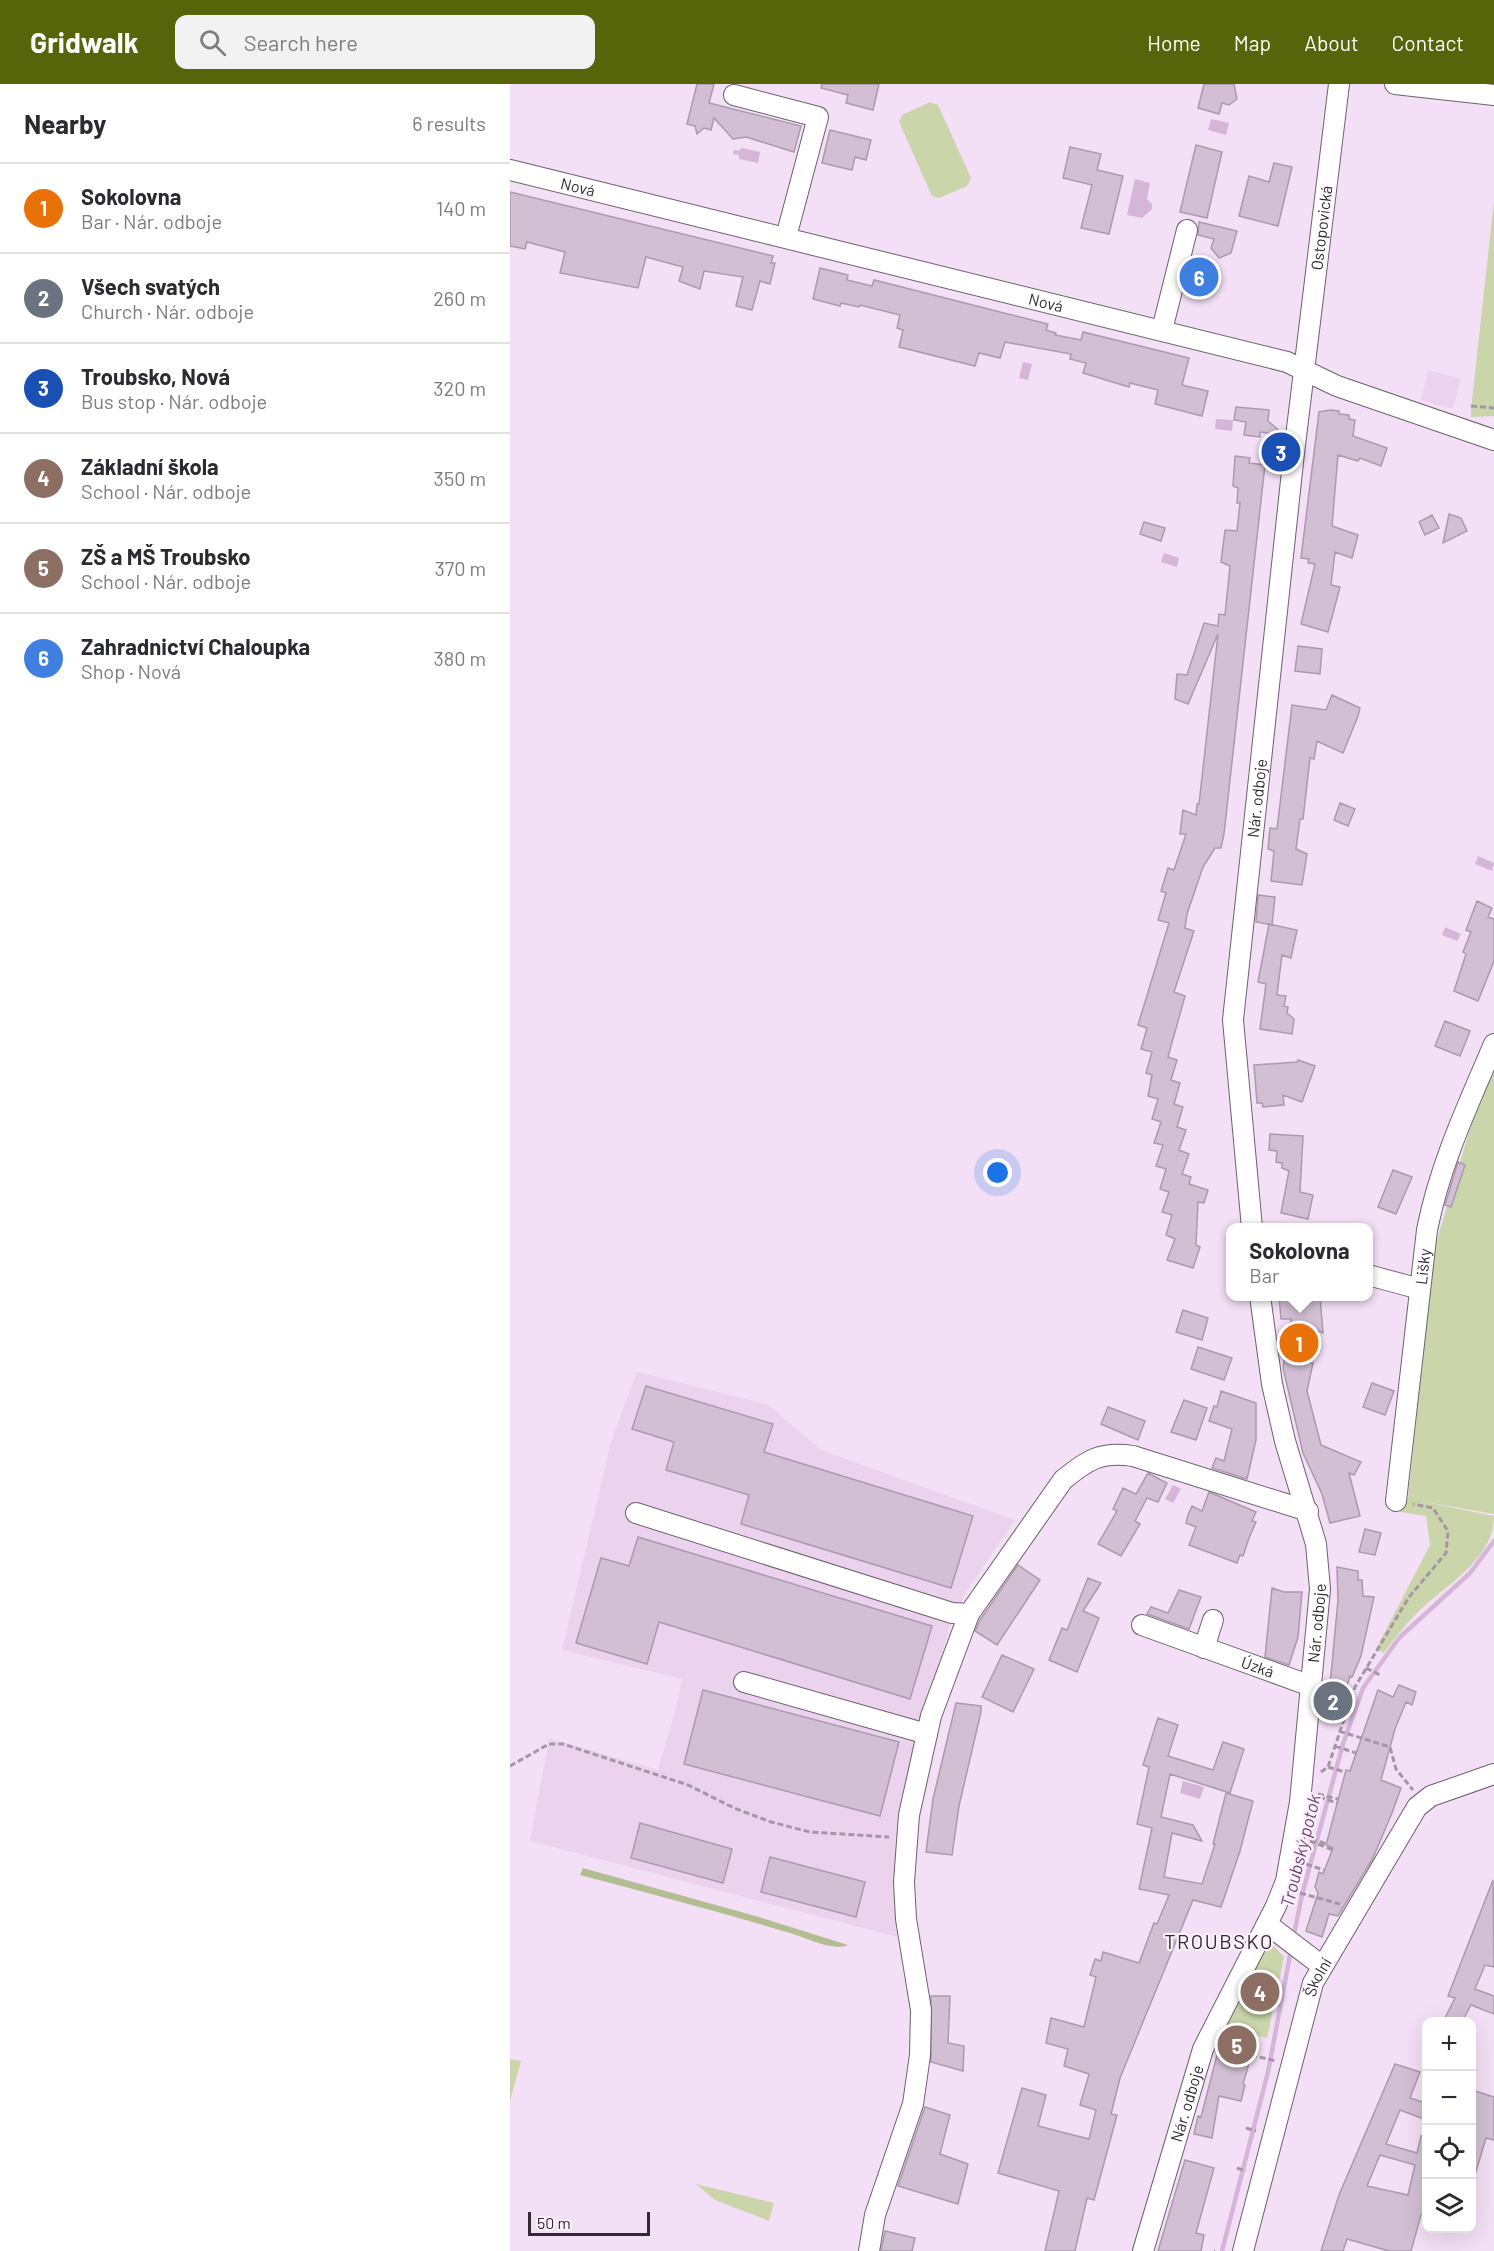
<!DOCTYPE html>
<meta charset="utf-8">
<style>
:root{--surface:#fff;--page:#f2f2f3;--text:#2b2b33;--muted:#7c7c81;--line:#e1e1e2;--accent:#56640a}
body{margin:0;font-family:Barlow,sans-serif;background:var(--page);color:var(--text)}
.controls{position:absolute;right:18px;bottom:18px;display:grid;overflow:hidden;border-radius:12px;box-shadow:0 6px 24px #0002}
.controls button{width:54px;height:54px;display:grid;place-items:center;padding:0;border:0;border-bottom:2px solid var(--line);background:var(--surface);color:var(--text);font:30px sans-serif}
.scale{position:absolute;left:18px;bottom:15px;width:122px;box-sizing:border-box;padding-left:6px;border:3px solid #322a32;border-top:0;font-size:16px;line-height:21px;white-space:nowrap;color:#322a32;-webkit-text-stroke:4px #fdf1fe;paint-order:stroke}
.you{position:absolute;left:488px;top:1089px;width:21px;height:21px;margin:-15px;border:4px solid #fff;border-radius:50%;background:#1a73e8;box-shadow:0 0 0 9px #1a73e833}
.badge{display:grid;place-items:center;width:39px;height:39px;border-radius:50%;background:var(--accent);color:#fff;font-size:20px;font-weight:700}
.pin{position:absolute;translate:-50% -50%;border:3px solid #fff;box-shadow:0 2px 6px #0006}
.popup{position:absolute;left:716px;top:1139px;width:147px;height:78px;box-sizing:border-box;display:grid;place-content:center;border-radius:12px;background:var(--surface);filter:drop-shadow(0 2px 4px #0005);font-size:20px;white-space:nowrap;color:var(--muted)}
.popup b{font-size:22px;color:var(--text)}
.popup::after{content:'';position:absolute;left:50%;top:100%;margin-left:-12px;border:12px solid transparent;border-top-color:var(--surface)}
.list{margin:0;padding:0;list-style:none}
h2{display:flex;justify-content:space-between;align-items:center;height:78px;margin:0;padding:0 24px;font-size:26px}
h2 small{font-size:20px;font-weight:400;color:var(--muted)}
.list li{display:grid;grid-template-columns:39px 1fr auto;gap:18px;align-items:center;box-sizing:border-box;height:90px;padding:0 24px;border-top:2px solid var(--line)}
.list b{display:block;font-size:22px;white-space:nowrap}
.list p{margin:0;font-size:20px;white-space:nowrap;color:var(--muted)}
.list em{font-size:20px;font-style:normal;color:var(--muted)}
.icon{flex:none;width:33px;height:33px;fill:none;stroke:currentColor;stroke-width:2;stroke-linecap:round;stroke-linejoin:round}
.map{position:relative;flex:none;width:984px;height:2167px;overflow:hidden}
header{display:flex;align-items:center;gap:36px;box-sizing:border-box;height:84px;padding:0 30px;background:var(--accent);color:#fff}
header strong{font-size:28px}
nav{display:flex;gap:33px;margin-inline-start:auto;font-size:21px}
.search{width:420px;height:54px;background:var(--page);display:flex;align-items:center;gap:15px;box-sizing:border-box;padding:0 21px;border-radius:12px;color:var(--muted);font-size:22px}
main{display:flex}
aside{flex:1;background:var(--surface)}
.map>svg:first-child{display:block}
</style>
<header>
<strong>Gridwalk</strong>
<div class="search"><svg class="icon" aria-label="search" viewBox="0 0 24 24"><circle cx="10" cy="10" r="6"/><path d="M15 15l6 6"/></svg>Search here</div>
<nav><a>Home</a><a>Map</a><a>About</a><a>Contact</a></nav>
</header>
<main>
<aside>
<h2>Nearby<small>6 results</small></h2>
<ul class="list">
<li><span class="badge" style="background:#e8710a">1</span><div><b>Sokolovna</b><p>Bar · Nár. odboje</p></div><em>140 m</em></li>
<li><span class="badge" style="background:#6b7280">2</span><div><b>Všech svatých</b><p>Church · Nár. odboje</p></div><em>260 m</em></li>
<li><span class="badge" style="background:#1a4fb4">3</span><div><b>Troubsko, Nová</b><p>Bus stop · Nár. odboje</p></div><em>320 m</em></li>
<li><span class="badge" style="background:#8d6e63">4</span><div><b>Základní škola</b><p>School · Nár. odboje</p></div><em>350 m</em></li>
<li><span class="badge" style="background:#8d6e63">5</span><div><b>ZŠ a MŠ Troubsko</b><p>School · Nár. odboje</p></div><em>370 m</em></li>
<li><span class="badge" style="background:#3f7fe0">6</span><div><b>Zahradnictví Chaloupka</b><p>Shop · Nová</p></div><em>380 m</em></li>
</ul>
</aside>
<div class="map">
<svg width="984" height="2167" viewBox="0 0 984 2167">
<rect width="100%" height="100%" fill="#f4e0f6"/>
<path fill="#ebd3ee" d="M918 286 951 295 943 325 911 316Z
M127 1288 259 1321 311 1366 505 1436 455 1510 438 1548 417 1631 391 1854 20 1757 39 1654 148 1686 167 1620 172 1595 52 1566 101 1358Z"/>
<path fill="#cad5aa" d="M420 18 428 21 461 94 457 102 429 114 422 112 389 38 392 31Z
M984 116V332L961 333V326Z
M984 984V1430L910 1417 984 1432C984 1470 947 1494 920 1517 903 1532 887 1550 874 1569L866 1565 920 1461 916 1432 885 1427 898 1415 924 1166 959 1048Z
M764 1862 774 1873 757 1954 715 1943 756 1865Z
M0 1975 11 1977 0 2017Z
M186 2100 264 2119 259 2137 205 2116Z"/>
<path fill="#b2bd92" d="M73 1784 249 1833 338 1861C323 1868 295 1853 280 1849 211 1828 141 1810 70 1791Z"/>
<path fill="#d5b5d8" d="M701 35 719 39 716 51 698 46Z
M231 64 250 68 248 79 229 75V71L223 70 224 66 230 67Z
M625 95 640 99 637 115 642 120V125L632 134 617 131Z
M513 278 522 280 518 296 509 294Z
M706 335 723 336 722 347 705 345Z
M654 469 669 474 667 483 651 478Z
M968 772 984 779 982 787 965 780Z
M935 843 951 850 947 857 932 851Z
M663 1401 671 1405 663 1419 655 1415Z
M673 1697 694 1703 690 1715 670 1709Z"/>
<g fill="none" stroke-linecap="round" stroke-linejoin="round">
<path stroke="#d5b5d8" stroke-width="4.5" d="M783 1855 792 1811 833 1660 853 1604 889 1554 960 1489 984 1457
M712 2167 758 1988 781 1866"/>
</g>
<path fill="#d2bfd4" stroke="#ab99ad" stroke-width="1.5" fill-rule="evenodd" d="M187 0H204L199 19 291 42 284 68 236 53 223 55 204 34 201 46 194 44 187 50 185 42 177 40Z
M312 0H369L363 26 336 19 338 11 311 4Z
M694 0H724L727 15 719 21 712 19 709 30 688 24Z
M320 46 361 56 356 76 345 73 342 86 312 79Z
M686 61 712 68 697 134 670 128Z
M560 63 591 70 587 86 613 92 599 150 571 144 582 101 553 94Z
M764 79 782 83 768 142 729 132 739 92 759 98Z
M0 108 263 172 261 179H265L260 200 250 197 242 226 226 222 233 193 194 187 190 205 169 197 173 183 136 173 128 204 50 189 55 168 17 158 15 165 0 162Z
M689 138 727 147 721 169 709 174 701 164 704 155 688 151Z
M310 184 338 191 337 196 362 202 364 196 538 240 536 246 546 249 545 251 571 256 573 248 679 274 672 301 698 307 692 332 645 320 648 306 620 299 619 303 573 289 576 279 560 275 561 270 495 258 490 274 469 269 465 282 389 263 393 246 387 244 390 231 350 221 349 223 331 219 330 222 303 215Z
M726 323 759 326 758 337 774 351 750 348V353L734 351 736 338 724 336Z
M820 326 829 327V330L839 331V335L845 336 843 352 877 364 871 382 850 374 848 377 828 371 822 442 848 451 842 474 825 468 821 501 830 503 818 548 791 540 805 480 798 479 799 475 791 474 809 328Z
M725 372 740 374 739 379 755 381 714 750 711 764H705L693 783 677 830 675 844 684 847 664 908 675 912 658 973 667 976 661 996 670 999 664 1020 673 1023 667 1043 676 1046 669 1066 679 1070 672 1090 681 1093 679 1100 698 1106 694 1119 688 1118 686 1161 690 1163 683 1184 657 1176 665 1155 656 1151 662 1131 652 1128 659 1108 650 1105 656 1085 646 1082 653 1061 644 1059 651 1038 642 1035 648 1015 638 1012 642 991 636 989 642 968 631 965 637 944 628 941 659 839 648 836 656 809 651 807 658 784 664 786 676 750H670L673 726 686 731 687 720H689L708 550 678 620 665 615 667 590 677 591 694 539 708 542 709 530 715 531 720 482 711 478 715 446 727 447 730 419H727L728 404 723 402Z
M939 430 951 434 957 447 933 459Z
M922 431 929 444 915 451 909 438Z
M634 438 655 444 651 457 630 450Z
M788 562 812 565 810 590 785 587Z
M822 611 850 624 848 632 833 669 807 657 804 675 800 674 793 735H790L786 765 797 770 792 801 761 797 764 767 758 765 760 744 767 745 782 621 816 626Z
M830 719 845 725 838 742 824 736Z
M748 811 765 813 762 841 746 838Z
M967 817 982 824 978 833 984 835V877L968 917 944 907 956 870 953 868 961 848 956 846Z
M759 840 787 846 781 874 772 871 767 911 776 912 774 922 778 923 777 929 784 935 782 950 750 945 756 900 748 898Z
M935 937 960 947 950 972 925 962Z
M788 976 805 982 792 1018 773 1011 774 1021 753 1023 752 1019H747L744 981 787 978Z
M760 1050 793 1052 790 1108 803 1111 798 1135 771 1129 779 1087 772 1084V1079L766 1078 767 1067 759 1066Z
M948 1078 955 1081 941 1123 935 1121Z
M883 1086 902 1093 886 1130 868 1123Z
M769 1212H810L813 1249 804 1245 798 1278 803 1279 797 1307 811 1361 851 1378 844 1391 839 1389 850 1432 820 1439 812 1410 793 1369 773 1284 781 1235H771Z
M673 1226 698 1234 692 1256 666 1248Z
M688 1263 722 1274 714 1296 681 1285Z
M862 1299 884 1307 875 1331 853 1323Z
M136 1302 263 1340 254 1368 463 1432 441 1504 231 1440 239 1411 156 1386 164 1358 122 1345Z
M711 1307 746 1319V1356L737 1395 702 1384 706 1374 714 1377 722 1345 699 1337 704 1322 707 1323Z
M674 1316 697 1324 686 1356 661 1348Z
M598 1323 635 1337 628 1356 591 1340Z
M638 1389 657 1399 648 1418 637 1414 625 1437 630 1440 611 1472 588 1460 607 1427 603 1425 613 1404 626 1410Z
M699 1408 746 1428 742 1437 746 1438 739 1454 733 1472 730 1471 727 1479 679 1461 686 1443 676 1439 678 1431 682 1422 692 1427Z
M855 1445 871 1449 865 1471 849 1468Z
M128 1453 422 1542 400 1615 149 1538 137 1580 66 1559 91 1474 119 1482Z
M508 1481 530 1496 487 1561 465 1547 470 1536Z
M827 1483 848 1487V1496H852L853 1512 864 1513 851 1572 842 1593 840 1592 828 1632 811 1627 820 1601 828 1516Z
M578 1494 591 1499 573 1527 589 1534 567 1588 539 1576 552 1544 557 1546Z
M762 1504 774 1508H792L788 1553 779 1581 755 1573Z
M669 1506 691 1513 679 1545 637 1530 641 1523 658 1529Z
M492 1571 524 1585 503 1628 472 1613Z
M889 1601 906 1608 902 1621 896 1618 885 1645 871 1696 891 1704 882 1729 863 1774 828 1832 819 1830 812 1853 796 1847 808 1809 805 1803 809 1788 813 1790 823 1764 816 1761 836 1686 840 1687 868 1606 883 1613Z
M193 1606 389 1658 370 1732 174 1680Z
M446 1619 471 1622V1628L449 1722 442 1771 416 1768 423 1715Z
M648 1634 668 1641 658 1672 703 1686 713 1658 734 1665 720 1709 660 1690 651 1733 683 1741 692 1757 662 1749 654 1793 692 1800 705 1760H703L716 1709 743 1717 730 1767 711 1823 683 1816 610 1994 601 2030 607 2031 584 2116 577 2114 565 2167H535L549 2107 488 2089 512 2004 536 2011 528 2042 579 2055 586 2026 570 2021 579 1990 554 1982 558 1965 536 1959 541 1934 574 1943 586 1893 580 1891 585 1875 591 1877 593 1868 629 1879 644 1839 647 1840 659 1811 629 1805 642 1744 627 1740 639 1683 633 1681Z
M130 1739 222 1765 213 1799 121 1774Z
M260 1773 355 1798 346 1833 251 1808Z
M983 1796 984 1883 975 1881 965 1905 984 1912V1930L961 1921 952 1938H933L945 1914 938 1912Z
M421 1912H440L438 1959 454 1962 453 1987 421 1978Z
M717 1944 747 1952 733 2000 735 2001 731 2017 709 2012 702 2054 684 2050 688 2032 691 2033 711 1956Z
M885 1980 910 1988 900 2014 916 2019V2036L890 2026 876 2060 907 2069 911 2052 916 2053V2132L911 2131 901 2167H879L837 2155 833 2167H811L829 2111ZM870 2071 905 2081 898 2111 857 2102Z
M962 2006 984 2013V2056L976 2054 965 2091 962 2090Z
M415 2023 440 2031 430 2070 458 2080 448 2120 388 2102Z
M675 2076 704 2084 686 2149 694 2151 691 2167H648Z
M375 2147 405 2154 402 2167H371Z"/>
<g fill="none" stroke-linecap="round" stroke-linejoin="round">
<defs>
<g id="minor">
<path d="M885 0 984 11"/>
<path d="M224 11 308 33 276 153"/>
<path id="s1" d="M0 86 777 278 827 302 984 356"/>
<path d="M652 246 677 146"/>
<path id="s2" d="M742 1144 723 936 784 369 829 0"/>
<path d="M858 1191 910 1205"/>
<path id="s3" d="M886 1417 917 1146C930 1080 958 1021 984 960"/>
<path d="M126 1429 442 1529 459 1530"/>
<path id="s4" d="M632 1541 801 1602"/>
<path d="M694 1564 703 1536"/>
<path d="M234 1598 417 1650"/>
<path d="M757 1840 812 1882"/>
<path d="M359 2167 365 2131 403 2020 410 1971 411 1926 396 1835 394 1798 399 1731 421 1632 459 1530 553 1396C577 1376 591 1367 623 1372L798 1427"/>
<path id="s5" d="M633 2167 693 1965 766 1822 776 1797 790 1718 810 1505 806 1460 775 1357 762 1300 750 1212"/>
<path id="s6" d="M733 2167 803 1899 907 1723 921 1712 984 1690"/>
</g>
</defs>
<use href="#minor" stroke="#705e71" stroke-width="22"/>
<path stroke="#a596a6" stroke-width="3" stroke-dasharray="6 3" stroke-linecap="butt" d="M961 322 984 324
M856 1584 870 1591
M815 1634 832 1639
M829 1647 880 1663 886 1685 903 1706
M825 1662 846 1669
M0 1682 39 1660H53L178 1701 224 1724 261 1738 300 1748 379 1753
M818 1683 835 1688
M811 1688 818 1683 845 1603 899 1513 936 1469 938 1447 923 1424 903 1420
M808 1710 828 1715
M809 1713 827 1719
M801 1755 817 1760
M800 1757 823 1766
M796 1780 814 1786
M790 1809 830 1820
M741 1971 766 1977
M736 2044 746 2047
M727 2084 736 2087
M704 2167H705"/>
<use href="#minor" stroke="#fff" stroke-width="20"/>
</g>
<g text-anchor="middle" stroke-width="4.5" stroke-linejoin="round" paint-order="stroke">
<g font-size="16" fill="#322a32" stroke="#fdf1fe">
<text dy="6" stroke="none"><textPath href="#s1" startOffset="70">Nová</textPath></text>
<text dy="6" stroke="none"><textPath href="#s2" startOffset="1006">Ostopovická</textPath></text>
<text dy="6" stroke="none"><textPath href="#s1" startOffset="552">Nová</textPath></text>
<text dy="6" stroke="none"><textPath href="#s2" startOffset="432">Nár. odboje</textPath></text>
<text dy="6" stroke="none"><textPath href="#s3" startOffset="236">Lišky</textPath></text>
<text dy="6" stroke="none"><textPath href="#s5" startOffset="658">Nár. odboje</textPath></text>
<text dy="6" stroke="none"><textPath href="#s4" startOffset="123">Úzká</textPath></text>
<text dy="6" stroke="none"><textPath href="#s6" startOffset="284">Školní</textPath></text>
<text dy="6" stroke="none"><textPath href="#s5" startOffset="154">Nár. odboje</textPath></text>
</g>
<g font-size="18" font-style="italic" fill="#704574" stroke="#fdf1fe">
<text transform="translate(791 1767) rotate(-76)" y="6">Troubský potok</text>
</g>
<g font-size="20" letter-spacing="1.5" fill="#322a32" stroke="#fdf1fe">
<text x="709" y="1865">TROUBSKO</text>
</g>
</g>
</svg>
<div class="controls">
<button>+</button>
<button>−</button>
<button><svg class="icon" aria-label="locate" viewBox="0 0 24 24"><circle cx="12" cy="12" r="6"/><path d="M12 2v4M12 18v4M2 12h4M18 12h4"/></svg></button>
<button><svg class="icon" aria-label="layers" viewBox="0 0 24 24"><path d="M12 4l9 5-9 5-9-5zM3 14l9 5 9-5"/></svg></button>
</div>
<div class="scale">50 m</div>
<div class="you"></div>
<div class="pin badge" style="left:789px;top:1259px;background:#e8710a">1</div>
<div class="popup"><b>Sokolovna</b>Bar</div>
<div class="pin badge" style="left:823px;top:1617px;background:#6b7280">2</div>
<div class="pin badge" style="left:771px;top:368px;background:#1a4fb4">3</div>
<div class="pin badge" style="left:750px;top:1908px;background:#8d6e63">4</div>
<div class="pin badge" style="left:727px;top:1961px;background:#8d6e63">5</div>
<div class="pin badge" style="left:689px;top:193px;background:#3f7fe0">6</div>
</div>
</main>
